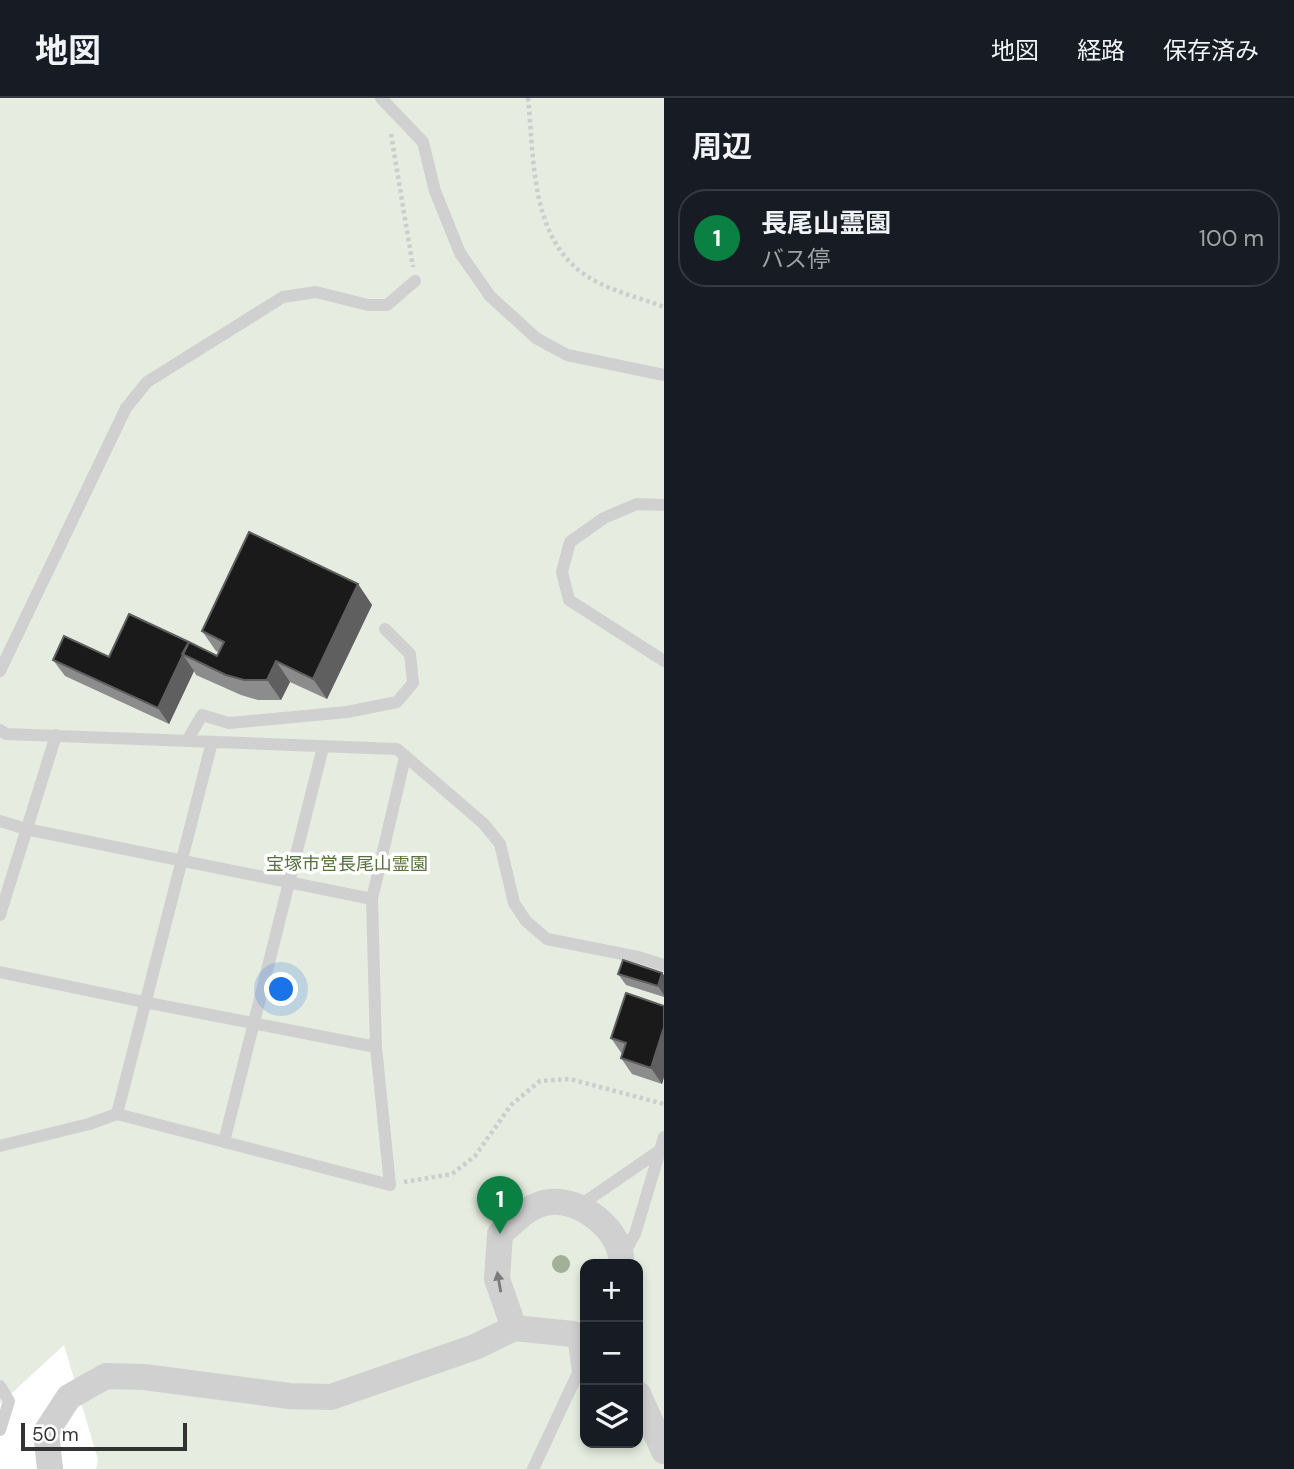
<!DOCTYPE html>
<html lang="ja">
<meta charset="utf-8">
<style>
:root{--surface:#171b24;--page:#20242c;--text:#f1f3f6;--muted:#9ea1a6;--line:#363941;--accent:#0b8043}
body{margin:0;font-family:"DM Sans","Noto Sans JP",sans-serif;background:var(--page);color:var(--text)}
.controls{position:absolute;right:21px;bottom:21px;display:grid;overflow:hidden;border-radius:14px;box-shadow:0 4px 10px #0003}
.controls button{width:63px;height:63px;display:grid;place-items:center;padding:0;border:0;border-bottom:2px solid var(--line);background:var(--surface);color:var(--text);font:35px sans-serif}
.scale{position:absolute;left:21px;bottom:18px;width:166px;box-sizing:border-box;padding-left:7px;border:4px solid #333;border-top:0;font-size:19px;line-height:24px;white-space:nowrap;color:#333;-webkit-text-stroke:5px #fff;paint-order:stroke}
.you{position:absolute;left:282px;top:892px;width:24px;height:24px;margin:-18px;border:5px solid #fff;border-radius:50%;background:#1a73e8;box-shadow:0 0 0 10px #1a73e833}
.badge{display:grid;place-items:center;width:46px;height:46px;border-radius:50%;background:var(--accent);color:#fff;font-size:23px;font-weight:700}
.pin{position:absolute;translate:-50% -58px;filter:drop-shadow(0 2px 4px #0008)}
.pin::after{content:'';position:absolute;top:37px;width:24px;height:21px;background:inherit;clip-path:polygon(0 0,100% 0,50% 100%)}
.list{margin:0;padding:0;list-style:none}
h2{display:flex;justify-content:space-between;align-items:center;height:91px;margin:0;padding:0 28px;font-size:30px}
h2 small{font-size:23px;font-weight:400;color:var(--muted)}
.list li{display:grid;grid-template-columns:46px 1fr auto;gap:21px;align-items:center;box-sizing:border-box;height:98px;margin:0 14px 14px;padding:0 14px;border:2px solid var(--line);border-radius:28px}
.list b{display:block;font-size:26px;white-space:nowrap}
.list p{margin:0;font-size:23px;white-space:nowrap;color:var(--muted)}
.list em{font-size:23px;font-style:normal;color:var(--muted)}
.icon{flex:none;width:38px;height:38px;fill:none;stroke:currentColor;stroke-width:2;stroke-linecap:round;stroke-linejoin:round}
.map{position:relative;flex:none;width:664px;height:1371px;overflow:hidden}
header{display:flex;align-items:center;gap:42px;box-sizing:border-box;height:98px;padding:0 35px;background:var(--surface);border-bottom:2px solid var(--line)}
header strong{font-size:33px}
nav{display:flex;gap:38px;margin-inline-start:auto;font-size:24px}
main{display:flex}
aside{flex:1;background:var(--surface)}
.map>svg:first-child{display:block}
</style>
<header>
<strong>地図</strong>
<nav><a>地図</a><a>経路</a><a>保存済み</a></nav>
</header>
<main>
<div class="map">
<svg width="664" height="1371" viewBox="0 0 664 1371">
<rect width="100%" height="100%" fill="#fff"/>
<path fill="#e6ecdf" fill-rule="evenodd" d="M0 0H664V1371H96L98 1362 64 1247 0 1306ZM585 1166H638V1345H585Z"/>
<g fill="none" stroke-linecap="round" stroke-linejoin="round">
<path stroke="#cdcdcd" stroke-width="4.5" stroke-dasharray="3.5 3.5" stroke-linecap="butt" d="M528 0C535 66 529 151 599 185 619 195 643 201 664 209
M391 36 413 169
M404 1084 452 1076 475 1058 511 1007 540 983 570 981 664 1006"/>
<path stroke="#d0d0d0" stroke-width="12" d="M381 0 423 44 435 93 460 155 490 198 536 240 567 257 664 277
M664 407 637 406 604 420 570 444 562 474 569 502 664 563
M0 573 126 310 147 284 283 199 316 194 368 207H387L415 183
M0 632 6 636 397 651 484 726 500 746 514 805 526 823 547 841 638 859 664 867
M187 643 202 617 229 625 347 614 397 604 413 585 410 556 385 531
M0 723 26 731 372 801
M0 817 56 637
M0 874 144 904 376 949
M117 1016 212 644
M224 1044 323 649
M0 1048 89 1026 117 1016 390 1087 376 949 372 801 405 659
M579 1108 659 1053
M623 1157 635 1136 664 1039
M0 1288 9 1303 0 1332
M533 1371 578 1275 573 1237"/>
<path stroke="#d0d0d0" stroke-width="26" d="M514 1230 497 1181 500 1136C515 1123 529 1106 550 1104 581 1100 624 1134 621 1166
M638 1296 664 1353
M50 1371 46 1334 69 1299 106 1278 144 1279 289 1298 331 1299 475 1249 514 1230 573 1236 585 1243"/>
</g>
<circle fill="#a2b095" cx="561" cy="1166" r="9"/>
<path fill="#8c8c8c" d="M358 486 372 507 327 601 290 584 281 602H258L241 597 196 577 194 573 169 626 65 578 53 562 109 559 190 545 217 558 218 554 216 553 202 533Z
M618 876 664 877V899L626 887Z
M664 908V979L662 986 632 976 621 960 622 956 611 940Z"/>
<path fill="#5f5f5f" d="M358 486 372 507 327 601 313 581Z
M183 557 194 573 169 626 158 610Z
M276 563 290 584 281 602 267 582Z
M662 875 664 877V897L658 888Z
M664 929V979L662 986 651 970Z"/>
<path fill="#1a1a1a" stroke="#5f5f5f" stroke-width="2" d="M249 434 358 486 313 581 276 563 267 582H244L226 577 182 556 189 544 217 558 224 544 202 533Z
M129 516 189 544 158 610 53 562 64 538 109 559Z
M623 862 662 875 658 888 618 876Z
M626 895 664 908V929L651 970 621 960 626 945 611 940Z"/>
<defs><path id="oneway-solid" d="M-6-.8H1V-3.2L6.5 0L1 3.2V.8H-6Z" transform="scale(1.75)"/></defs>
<use fill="#7a7a7a" href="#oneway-solid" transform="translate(499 1184) rotate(-100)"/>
<g text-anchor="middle" stroke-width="7" stroke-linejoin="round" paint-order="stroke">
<g font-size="18" fill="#56703f" stroke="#fff">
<text x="347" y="772">宝塚市営長尾山霊園</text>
</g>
</g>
</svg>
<div class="controls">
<button>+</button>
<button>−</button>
<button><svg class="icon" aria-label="layers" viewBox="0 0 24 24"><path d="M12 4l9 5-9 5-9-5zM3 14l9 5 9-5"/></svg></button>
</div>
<div class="scale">50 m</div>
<div class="you"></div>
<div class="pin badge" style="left:500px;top:1136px">1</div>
</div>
<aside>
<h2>周辺<small></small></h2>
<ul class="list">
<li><span class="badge">1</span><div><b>長尾山霊園</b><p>バス停</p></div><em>100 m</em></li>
</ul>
</aside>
</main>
